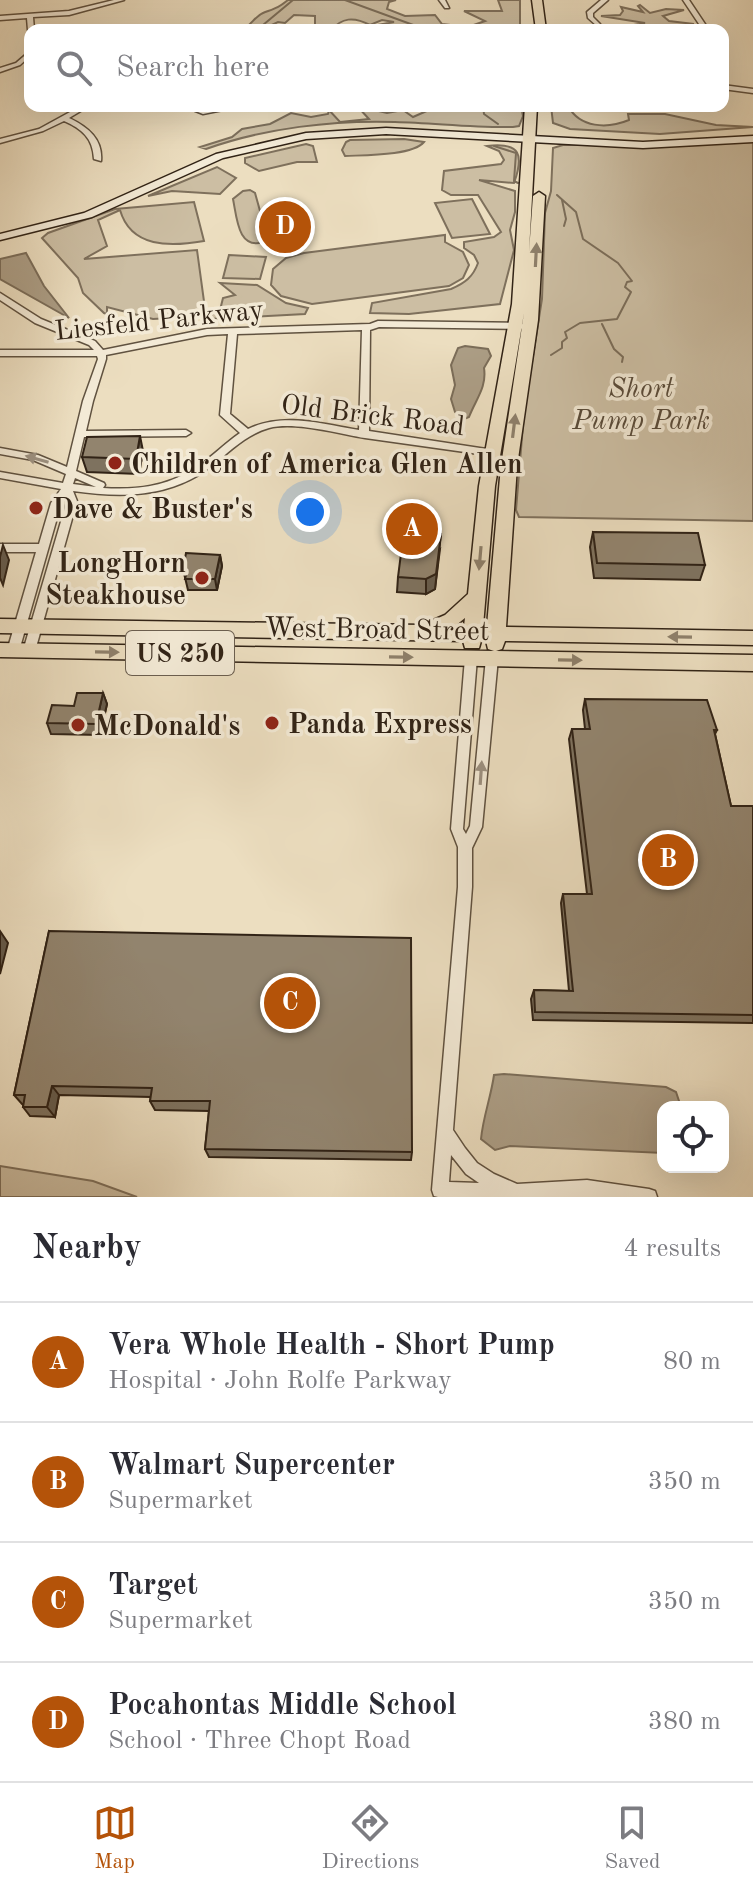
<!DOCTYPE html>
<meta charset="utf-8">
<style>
:root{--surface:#fff;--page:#f2f2f3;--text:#2b2b33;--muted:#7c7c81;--line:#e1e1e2;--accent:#b45309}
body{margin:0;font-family:"Old Standard TT",serif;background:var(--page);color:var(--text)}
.controls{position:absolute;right:24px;bottom:24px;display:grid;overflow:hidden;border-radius:16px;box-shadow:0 8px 32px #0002}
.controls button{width:72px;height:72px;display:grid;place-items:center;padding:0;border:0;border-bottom:2px solid var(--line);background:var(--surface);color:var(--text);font:40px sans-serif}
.you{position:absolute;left:310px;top:512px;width:28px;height:28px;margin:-20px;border:6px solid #fff;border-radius:50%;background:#1a73e8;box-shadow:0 0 0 12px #1a73e833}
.badge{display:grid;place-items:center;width:52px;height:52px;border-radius:50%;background:var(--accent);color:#fff;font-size:26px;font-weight:700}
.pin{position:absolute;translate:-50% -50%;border:4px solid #fff;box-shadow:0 2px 8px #0006}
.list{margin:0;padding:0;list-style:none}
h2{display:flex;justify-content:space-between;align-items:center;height:104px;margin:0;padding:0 32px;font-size:34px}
h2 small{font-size:26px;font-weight:400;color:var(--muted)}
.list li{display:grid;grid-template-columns:52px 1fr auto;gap:24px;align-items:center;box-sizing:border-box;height:120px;padding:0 32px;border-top:2px solid var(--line)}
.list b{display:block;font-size:30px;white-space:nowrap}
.list p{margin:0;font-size:26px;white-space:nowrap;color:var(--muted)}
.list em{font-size:26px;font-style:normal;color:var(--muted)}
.icon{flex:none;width:44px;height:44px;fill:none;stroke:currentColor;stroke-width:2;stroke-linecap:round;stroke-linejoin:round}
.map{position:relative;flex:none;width:753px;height:1197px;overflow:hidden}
.search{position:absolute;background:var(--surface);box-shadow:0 8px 32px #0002;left:24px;right:24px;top:24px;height:88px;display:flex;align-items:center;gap:20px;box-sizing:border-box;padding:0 28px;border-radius:16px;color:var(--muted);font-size:30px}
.sheet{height:584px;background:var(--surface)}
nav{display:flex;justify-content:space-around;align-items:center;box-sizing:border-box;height:112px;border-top:2px solid var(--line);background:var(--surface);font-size:22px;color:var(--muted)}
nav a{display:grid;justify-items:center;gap:4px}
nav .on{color:var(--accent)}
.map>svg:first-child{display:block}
</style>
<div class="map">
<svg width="753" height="1197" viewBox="0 0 753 1197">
<rect width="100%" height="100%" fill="#ecdec0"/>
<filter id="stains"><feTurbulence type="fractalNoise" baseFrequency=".0025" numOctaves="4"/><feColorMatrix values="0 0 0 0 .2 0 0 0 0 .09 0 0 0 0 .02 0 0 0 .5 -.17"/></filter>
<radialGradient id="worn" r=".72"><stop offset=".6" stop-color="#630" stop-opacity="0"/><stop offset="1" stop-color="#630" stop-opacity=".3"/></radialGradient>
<path fill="#ccbea3" stroke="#7e705c" stroke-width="2" d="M288 0H396L389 2 387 9 405 16 435 15 442 24 468 27 485 21 464 11H502L498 0H520V30H379L376 29 378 25 394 22 382 20 370 25C353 16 342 18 331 30H307L315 25V16L294 15 285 23 278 22 261 30H241C251 26 254 17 263 13 276 8 278 8 288 0Z
M640 5 650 13 666 9 684 10 663 16 669 21 694 24 638 30 634 25 645 23 601 16 620 15 623 11 621 7 643 12 638 6Z
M357 106 387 113 403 110 413 117 438 106H521L523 116 519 126 513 127C474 128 435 123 395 122 333 120 265 128 206 149L200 147 232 137 242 129 270 124 291 113 311 117 328 114 329 110 340 122 369 119Z
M551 106H568C580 128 607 129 629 120L628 114H665L716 125 753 127 660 134 570 129 553 123Z
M404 139 424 142C412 156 364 155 345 156L342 150 346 142 350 140Z
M753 142V521L519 517 516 510 524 413 542 299 545 213 551 191 553 148 563 145Z
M306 144 313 146 317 162H297L259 171 245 163V158Z
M487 146C521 142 524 155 514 183L479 180 515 191V212L510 230 514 250 500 304 409 314 370 313 372 303 451 289C465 283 473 277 478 263L474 255 464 248V242L494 237 501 232 478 195H451L442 190 444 171 501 164 504 160 499 151Z
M217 167 236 178 220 194 172 191 148 196Z
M250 190 255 193 267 236 264 242C238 250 237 219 233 199L243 191Z
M472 199 490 234 452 238 435 203Z
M194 202 204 241C170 247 131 248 120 210L98 220 107 246 84 259 197 250 206 316 153 319 107 307V314L104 313 83 293 78 278 42 238 48 233 115 209Z
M445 235V242L463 252 469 265 463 278 449 286 312 304 281 296 271 285 273 269 286 258 304 253Z
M229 255 266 257 260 279 223 278Z
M220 283 257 285 286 303 308 308 305 314 209 319 206 318 220 310 223 298 235 295Z
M0 1166 93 1181 137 1197H0Z"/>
<path fill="#ac9e86" stroke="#7b6d59" stroke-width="2" d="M26 253 44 286 69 318 0 279V259Z
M465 346 488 349 491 356 484 368C487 387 476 399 469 417L464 419 455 412 451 399 455 385 451 365 458 348Z
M504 1074 666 1087 676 1092 681 1107H663V1153L510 1146 495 1150 481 1139C483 1117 491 1097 494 1075Z"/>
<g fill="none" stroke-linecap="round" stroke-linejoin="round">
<path stroke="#7b6d59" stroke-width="2" d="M345 0 427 30
M257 30 293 0
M483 106 484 114 498 124
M494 146 516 153 514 181 518 183
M562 200 566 219 564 226
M602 324 614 349 623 357 622 362
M551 355 562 348V342L567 338 565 332 580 323 617 319 631 292 625 287 627 282 632 281 618 263 583 239 576 212 557 195"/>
<defs>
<path id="minor" d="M114 0H124L69 15 33 17 34 30H30V32L28 30 27 18 0 20V16L69 11Z
M439 0H445L449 8H445Z
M601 0H608L593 13V17L600 24 597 26 588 18 587 12Z
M683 0H689L709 30H703Z
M30 51V56L20 65 0 72V68L16 63Z
M723 85 753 89V93L723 89Z
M81 106H89L69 118C88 127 103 139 101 161L94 159C93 138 82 129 64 121L43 131 0 143V139L39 129Z
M183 106C190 106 195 109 203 110 212 111 232 106 243 106L203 114Z
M680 106H686V107L683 109Z
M0 293 41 319 95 341 103 350 207 329 370 324 378 321 521 323 525 326 521 329 379 327 370 330 369 431 493 450 498 453 496 455 493 456C451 450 408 444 365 438 339 434 295 421 269 428 247 434 230 451 213 465 171 498 123 498 73 491L77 501 35 651 33 654H25L23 651 67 501 66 498 61 504 19 651 17 654H9L7 651 36 552H0V544H39L51 503 61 489 0 478V472L63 483 66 474 33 460 0 454V448L38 455 67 467 83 401 98 359 97 356H0V350H94L89 345 35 323 0 300ZM362 330 359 430C322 424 283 412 248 429L230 414 237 334ZM228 334 220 415 240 433C224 444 211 458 195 468 167 487 135 490 103 488L105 485 104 483 76 471 84 437 186 436 191 433 186 430 86 431 93 401 106 359V355L207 335ZM75 478 96 487 73 484Z
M471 653 475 655 477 658 463 829 466 834 470 826 486 658 488 655H496L498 658 482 827 472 848V887L453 1130 465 1148 477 1163 494 1174 517 1184 587 1180 649 1189 655 1191 657 1197H438L434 1196 432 1190 458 887V847L451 829 465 658 467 655ZM451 1155 466 1174 479 1183 449 1182Z"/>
<path id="secondary" d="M386 128 643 142 753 136V142L643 148 386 134 306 139 223 158 92 217 0 240V234L84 213 216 154 306 133Z"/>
<path id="primary" d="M532 0H542L546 30H536Z
M525 106H537L529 252 533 196 539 192 545 196 538 320 517 466 506 627 753 631V645L505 641 502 649 496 651 753 655V671L0 657V643L494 651 488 649 486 641H481L479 648H465L463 641 0 633V619L422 625 445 615 468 594 479 486 512 304ZM524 313 501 466 487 626H483L495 486ZM465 618 464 626H455Z"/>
</defs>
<use href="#minor" stroke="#605240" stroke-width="3"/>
<use href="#secondary" stroke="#312316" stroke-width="3"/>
<use href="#primary" stroke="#312316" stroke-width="3"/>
<use href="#minor" fill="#f3ead6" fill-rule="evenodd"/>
<use href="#secondary" fill="#f3ead6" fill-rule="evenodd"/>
<use href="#primary" fill="#ecdec0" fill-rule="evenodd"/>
</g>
<path fill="#7e725f" stroke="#312316" stroke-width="2" d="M143 451 139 474 87 472 82 457Z
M593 532 705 565 700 580 594 578 590 547Z
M440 549 435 589 426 594 397 592 398 577Z
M220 555 222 566 217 590H188L183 569Z
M103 693 107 704 100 735 51 734 47 723 74 706Z
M585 699 717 730 715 734 731 806H753V1023L533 1020 531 999 534 990 569 991 561 903 563 894H587L569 739 572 729H585L583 710Z
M49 931 412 1152 411 1160 209 1157 205 1149 209 1111 155 1110 150 1101 151 1097 59 1095 55 1117 30 1116 23 1107V1104H22L14 1095Z"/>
<path fill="#665c4d" stroke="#312316" stroke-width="2" d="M140 436 143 451 139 474 136 459Z
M441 534 435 589 426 594V579Z
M3 545 9 560 3 585 0 578V557Z
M220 555 222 566 217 590 215 579Z
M103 693 107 704 100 735 96 724Z
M0 931 8 943 0 974Z
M52 1086 59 1095 55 1117 47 1107Z"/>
<path fill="#92846e" stroke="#312316" stroke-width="2" d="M140 436 136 459 82 457 87 437Z
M404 530 441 534 436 574 426 579 398 577Z
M593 532 698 533 705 565 597 563Z
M186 553 220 555 215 579H185L187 571 183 569Z
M77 693H103L96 724 47 723 52 705 74 706Z
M585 699 707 700 717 730H714L731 806H753V1015L535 1012 534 990 573 991 563 894H592L572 729H590Z
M49 931 411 938 412 1152 205 1149 210 1101H150L152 1088 52 1086 47 1107H23L25 1095H14Z"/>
<defs><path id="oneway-solid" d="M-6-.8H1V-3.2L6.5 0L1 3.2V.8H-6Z" transform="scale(2)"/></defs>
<g fill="#8e806b">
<use href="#oneway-solid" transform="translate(536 255) rotate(-87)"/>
<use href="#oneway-solid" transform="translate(514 426) rotate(-83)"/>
<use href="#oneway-solid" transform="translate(480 558) rotate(95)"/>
<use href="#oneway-solid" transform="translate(680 637) rotate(-179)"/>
<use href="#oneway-solid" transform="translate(107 652) rotate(1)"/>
<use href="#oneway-solid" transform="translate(401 657) rotate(1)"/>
<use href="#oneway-solid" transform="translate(570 660) rotate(1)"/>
</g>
<g fill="#9c9080">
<use href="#oneway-solid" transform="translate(37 459) rotate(-164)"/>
<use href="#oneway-solid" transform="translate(481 773) rotate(-86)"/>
</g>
<g fill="#8f2418" stroke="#f3ead6" stroke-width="3">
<circle cx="115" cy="463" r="8"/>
<circle cx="36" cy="508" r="8"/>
<circle cx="202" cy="578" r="8"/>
<circle cx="272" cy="723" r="8"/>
<circle cx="78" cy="725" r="8"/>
</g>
<g text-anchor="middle" stroke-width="7" stroke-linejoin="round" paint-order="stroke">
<rect fill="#f3ead6" stroke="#6b5f50" stroke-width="2" x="126" y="631" width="108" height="44" rx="6"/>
<g font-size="26" font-weight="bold" fill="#312316">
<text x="180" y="662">US 250</text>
</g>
<g font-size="28" fill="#312316" stroke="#f3ead6">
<text transform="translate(159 319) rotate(-6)" y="10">Liesfeld Parkway</text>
<text transform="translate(373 414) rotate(7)" y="10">Old Brick Road</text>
<text transform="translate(377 628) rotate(1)" y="10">West Broad Street</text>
</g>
<g font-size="28" font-style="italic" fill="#584a39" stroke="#f3ead6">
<text x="641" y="397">Short<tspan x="641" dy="32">Pump Park</tspan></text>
</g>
<g font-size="28" font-weight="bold" fill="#312316" stroke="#f3ead6" text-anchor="start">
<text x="131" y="473">Children of America Glen Allen</text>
<text x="52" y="518">Dave &amp; Buster's</text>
<text x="186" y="572" text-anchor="end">LongHorn<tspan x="186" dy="32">Steakhouse</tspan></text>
<text x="288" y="733">Panda Express</text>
<text x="94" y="735">McDonald's</text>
</g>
</g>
<rect width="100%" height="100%" filter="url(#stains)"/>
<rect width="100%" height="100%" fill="url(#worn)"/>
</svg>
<div class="controls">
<button><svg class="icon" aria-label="locate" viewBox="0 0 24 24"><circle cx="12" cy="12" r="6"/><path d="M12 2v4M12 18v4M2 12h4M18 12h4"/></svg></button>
</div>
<div class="you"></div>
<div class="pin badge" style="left:412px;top:529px">A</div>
<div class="pin badge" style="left:668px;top:860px">B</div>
<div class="pin badge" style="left:290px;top:1003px">C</div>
<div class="pin badge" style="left:285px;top:227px">D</div>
<div class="search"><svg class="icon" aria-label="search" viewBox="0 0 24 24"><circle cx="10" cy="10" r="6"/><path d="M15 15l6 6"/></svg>Search here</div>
</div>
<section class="sheet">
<h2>Nearby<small>4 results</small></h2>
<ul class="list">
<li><span class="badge">A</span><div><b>Vera Whole Health - Short Pump</b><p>Hospital · John Rolfe Parkway</p></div><em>80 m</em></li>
<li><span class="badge">B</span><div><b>Walmart Supercenter</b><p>Supermarket</p></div><em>350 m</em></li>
<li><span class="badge">C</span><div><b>Target</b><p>Supermarket</p></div><em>350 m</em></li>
<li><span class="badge">D</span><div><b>Pocahontas Middle School</b><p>School · Three Chopt Road</p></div><em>380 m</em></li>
</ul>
</section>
<nav>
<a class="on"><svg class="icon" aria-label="map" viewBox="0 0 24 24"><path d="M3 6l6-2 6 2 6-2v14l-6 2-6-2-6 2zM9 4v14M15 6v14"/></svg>Map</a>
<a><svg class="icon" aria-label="directions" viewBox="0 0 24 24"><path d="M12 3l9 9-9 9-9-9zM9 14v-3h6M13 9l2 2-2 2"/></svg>Directions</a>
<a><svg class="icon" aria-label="saved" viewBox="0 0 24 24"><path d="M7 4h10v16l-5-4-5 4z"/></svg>Saved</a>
</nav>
